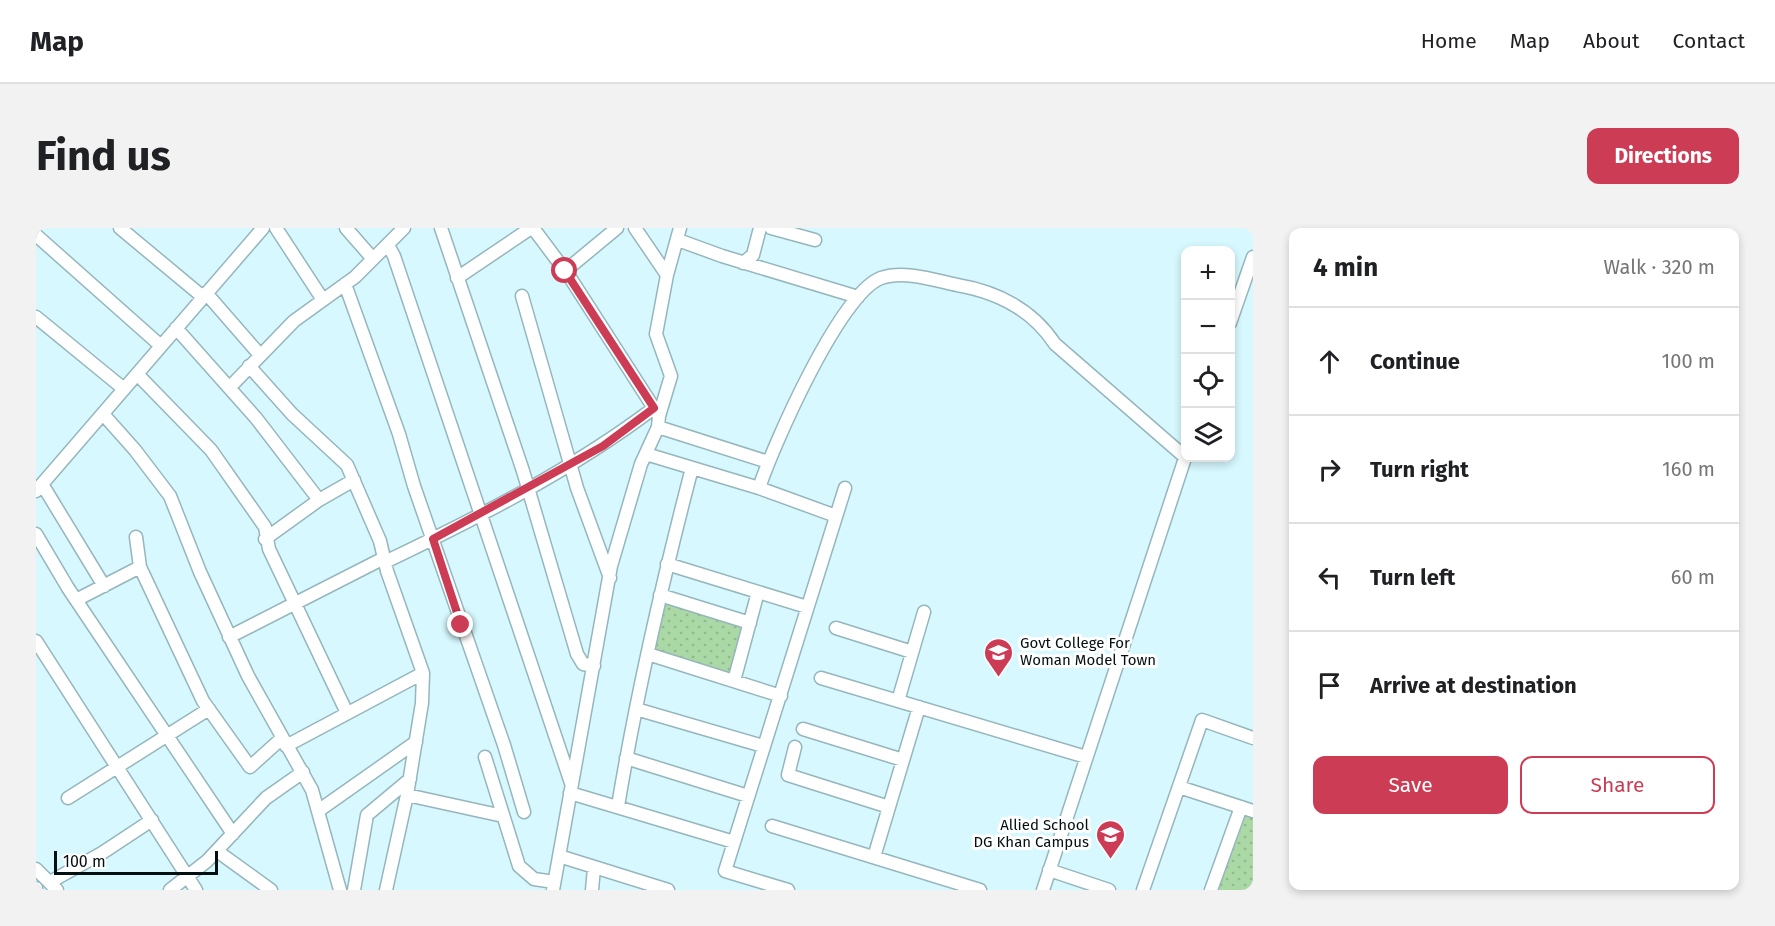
<!DOCTYPE html>
<meta charset="utf-8">
<style>
:root{--surface:#fff;--page:#f2f2f2;--text:#202124;--muted:#757577;--line:#e0e0e0;--accent:#cc3c55}
body{margin:0;font-family:"Fira Sans",sans-serif;background:var(--page);color:var(--text)}
.controls{position:absolute;right:18px;top:18px;display:grid;overflow:hidden;border-radius:12px;box-shadow:0 3px 9px #0003}
.controls button{width:54px;height:54px;display:grid;place-items:center;padding:0;border:0;border-bottom:2px solid var(--line);background:var(--surface);color:var(--text);font:30px sans-serif}
.scale{position:absolute;left:18px;bottom:15px;width:164px;box-sizing:border-box;padding-left:6px;border:3px solid #040f11;border-top:0;font-size:16px;line-height:21px;white-space:nowrap;color:#040f11;-webkit-text-stroke:4px #fff;paint-order:stroke}
.stop{position:absolute;width:18px;height:18px;margin:-14px;border:4px solid #cc3c55;border-radius:50%;background:#fff}
.stop.end{background:#cc3c55;border-color:#fff;box-shadow:0 2px 6px #0008}
.list{margin:0;padding:0;list-style:none}
h2{display:flex;justify-content:space-between;align-items:center;height:78px;margin:0;padding:0 24px;font-size:26px}
h2 small{font-size:20px;font-weight:400;color:var(--muted)}
.list li{display:grid;grid-template-columns:39px 1fr auto;gap:18px;align-items:center;box-sizing:border-box;height:108px;padding:0 24px;border-top:2px solid var(--line)}
.list b{display:block;font-size:22px;white-space:nowrap}
.list em{font-size:20px;font-style:normal;color:var(--muted)}
.actions{display:flex;gap:12px;padding:18px 24px}
.actions a{flex:1;padding:14px 0;border:2px solid var(--accent);border-radius:12px;text-align:center;font-size:21px;color:var(--accent)}
.actions .main{background:var(--accent);color:#fff}
.icon{flex:none;width:33px;height:33px;fill:none;stroke:currentColor;stroke-width:2;stroke-linecap:round;stroke-linejoin:round}
.map{position:relative;flex:none;width:1217px;height:662px;overflow:hidden;border-radius:12px}
header{display:flex;align-items:center;gap:36px;box-sizing:border-box;height:84px;padding:0 30px;background:var(--surface);border-bottom:2px solid var(--line)}
header strong{font-size:28px}
nav{display:flex;gap:33px;margin-inline-start:auto;font-size:21px}
.intro{display:flex;align-items:center;justify-content:space-between;box-sizing:border-box;height:144px;padding:0 36px}
h1{margin:0;font-size:42px}
.button{padding:15px 27px;border-radius:12px;background:var(--accent);color:#fff;font-size:21px;font-weight:700}
main{display:flex;gap:36px;padding:0 36px}
aside{flex:1;background:var(--surface);border-radius:12px;box-shadow:0 3px 9px #0003}
.map>svg:first-child{display:block}
</style>
<header>
<strong>Map</strong>
<nav><a>Home</a><a>Map</a><a>About</a><a>Contact</a></nav>
</header>
<div class="intro"><h1>Find us</h1><a class="button">Directions</a></div>
<main>
<div class="map">
<svg width="1217" height="662" viewBox="0 0 1217 662">
<defs>
<pattern id="park-dots" width="8" height="8" patternUnits="userSpaceOnUse" patternTransform="scale(1.5)"><rect width="8" height="8" fill="#aad9a5"/><path d="M2 2h.1M6 6h.1" fill="none" stroke="#91b98d" stroke-width="1.8" stroke-linecap="round"/></pattern>
</defs>
<rect width="100%" height="100%" fill="#d6f8fe"/>
<path fill="url(#park-dots)" d="M629 372 709 398 695 446 617 424Z
M1210 587 1217 590V662H1182Z"/>
<g fill="none" stroke-linecap="round" stroke-linejoin="round">
<defs>
<path id="minor" d="M84 0 167 69
M240 0 287 72
M310 0 337 31
M405 0 487 243 541 426 547 436 558 438
M497 0 533 48 623 188 622 199 605 236 575 338 517 662
M599 0 631 47
M735 0 779 12
M0 7 125 118
M642 12 686 28 822 69
M352 17 358 28 535 555
M707 35 717 27 724 0
M529 43 581 0
M421 50 495 0
M309 56 363 206 378 258 468 517 488 584
M170 65 224 127
M486 68 541 260 574 350
M0 89 88 161
M1194 95 1217 29
M140 100 220 190 283 272
M213 138 256 186 311 237 344 313 351 343 387 445 386 475 371 567 350 662
M101 146 175 222 229 299 233 321 311 485
M194 159 258 93 319 49 368 0
M67 186 99 222 134 268 164 344 212 448 276 562 304 662
M623 188 635 148 620 106 631 47 644 0
M622 199 732 234
M610 226 723 260 800 288
M6 256 68 358
M723 260C737 218 804 65 845 50 868 42 898 52 921 57 962 64 996 81 1019 116L1149 229
M0 263 227 0
M0 306 32 360 197 606
M100 309 104 339 167 473 214 539 245 511
M229 311 283 272 318 252
M349 334C441 290 536 242 618 180
M631 336 771 379
M624 367 714 395
M40 372 104 339
M800 400 876 424
M193 409 348 330
M0 413 160 662
M612 426 745 468
M785 450 1050 529
M698 453 722 364
M862 473 888 384
M600 481 727 518
M767 501 867 532
M250 518 387 445
M759 519 752 547 853 579
M449 529 483 638 498 651 518 654
M590 530 712 568
M1143 559 1217 583
M534 565 698 614
M371 567 467 588
M32 570 173 481
M582 578C601 464 627 351 656 240
M282 583 380 514
M736 598 944 662
M181 623 235 662
M523 628 632 662
M838 629 883 479
M0 641 21 662
M1013 642 1073 662
M14 654 66 625 116 592
M0 660V662
M134 662 171 633 230 570 267 544
M318 662 331 587 374 551
M556 662 558 640
M752 662 689 643 809 260
M1007 662 1150 227
M1107 662 1166 492 1217 510
M1175 662 1205 579"/>
</defs>
<use href="#minor" stroke="#95b6bc" stroke-width="15"/>
<use href="#minor" stroke="#fff" stroke-width="12"/>
</g>
<g fill="none" stroke-linecap="round" stroke-linejoin="round">
<path stroke="#cc3c55" stroke-width="8" d="M425 397 397 311 567 218 618 180 529 43"/>
</g>
<defs>
<symbol id="university-pin" viewBox="-11 -11 22 30"><path d="M0 17L-7.5 6A9.5 9.5 0 1 1 7.5 6Z" fill="#cc3c55" stroke="#fff"/><path d="M0-5L7-2L0 1L-7-2ZM-4 1L0 2.5L4 1V4Q0 6-4 4Z" fill="#fff"/></symbol>
<symbol id="school-pin" viewBox="-11 -11 22 30"><path d="M0 17L-7.5 6A9.5 9.5 0 1 1 7.5 6Z" fill="#cc3c55" stroke="#fff"/><path d="M0-5L7-2L0 1L-7-2ZM-4 1L0 2.5L4 1V4Q0 6-4 4Z" fill="#fff"/></symbol>
</defs>
<g fill-rule="evenodd">
<use href="#university-pin" x="946" y="408" width="33" height="45"/>
<use href="#school-pin" x="1058" y="590" width="33" height="45"/>
</g>
<g text-anchor="middle" stroke-width="6" stroke-linejoin="round" paint-order="stroke">
<g font-size="15" fill="#040f11" stroke="#fff" text-anchor="start">
<text x="984" y="420">Govt College For<tspan x="984" dy="17">Woman Model Town</tspan></text>
<text x="1053" y="602" text-anchor="end">Allied School<tspan x="1053" dy="17">DG Khan Campus</tspan></text>
</g>
</g>
</svg>
<div class="controls">
<button>+</button>
<button>−</button>
<button><svg class="icon" aria-label="locate" viewBox="0 0 24 24"><circle cx="12" cy="12" r="6"/><path d="M12 2v4M12 18v4M2 12h4M18 12h4"/></svg></button>
<button><svg class="icon" aria-label="layers" viewBox="0 0 24 24"><path d="M12 4l9 5-9 5-9-5zM3 14l9 5 9-5"/></svg></button>
</div>
<div class="scale">100 m</div>
<div class="stop" style="left:529px;top:43px"></div>
<div class="stop end" style="left:425px;top:397px"></div>
</div>
<aside>
<h2>4 min<small>Walk · 320 m</small></h2>
<ul class="list">
<li><svg class="icon" aria-label="ahead" viewBox="0 0 24 24"><path d="M12 20V5M6 11l6-6 6 6"/></svg><div><b>Continue</b></div><em>100 m</em></li>
<li><svg class="icon" aria-label="right" viewBox="0 0 24 24"><path d="M7 20v-9h11M14 6l5 5-5 5"/></svg><div><b>Turn right</b></div><em>160 m</em></li>
<li><svg class="icon" aria-label="left" viewBox="0 0 24 24"><path d="M17 20v-9H6M10 6l-5 5 5 5"/></svg><div><b>Turn left</b></div><em>60 m</em></li>
<li><svg class="icon" aria-label="arrive" viewBox="0 0 24 24"><path d="M6 21V4h12l-3 4 3 4H6"/></svg><div><b>Arrive at destination</b></div></li>
</ul>
<div class="actions"><a class="main">Save</a><a>Share</a></div>
</aside>
</main>
